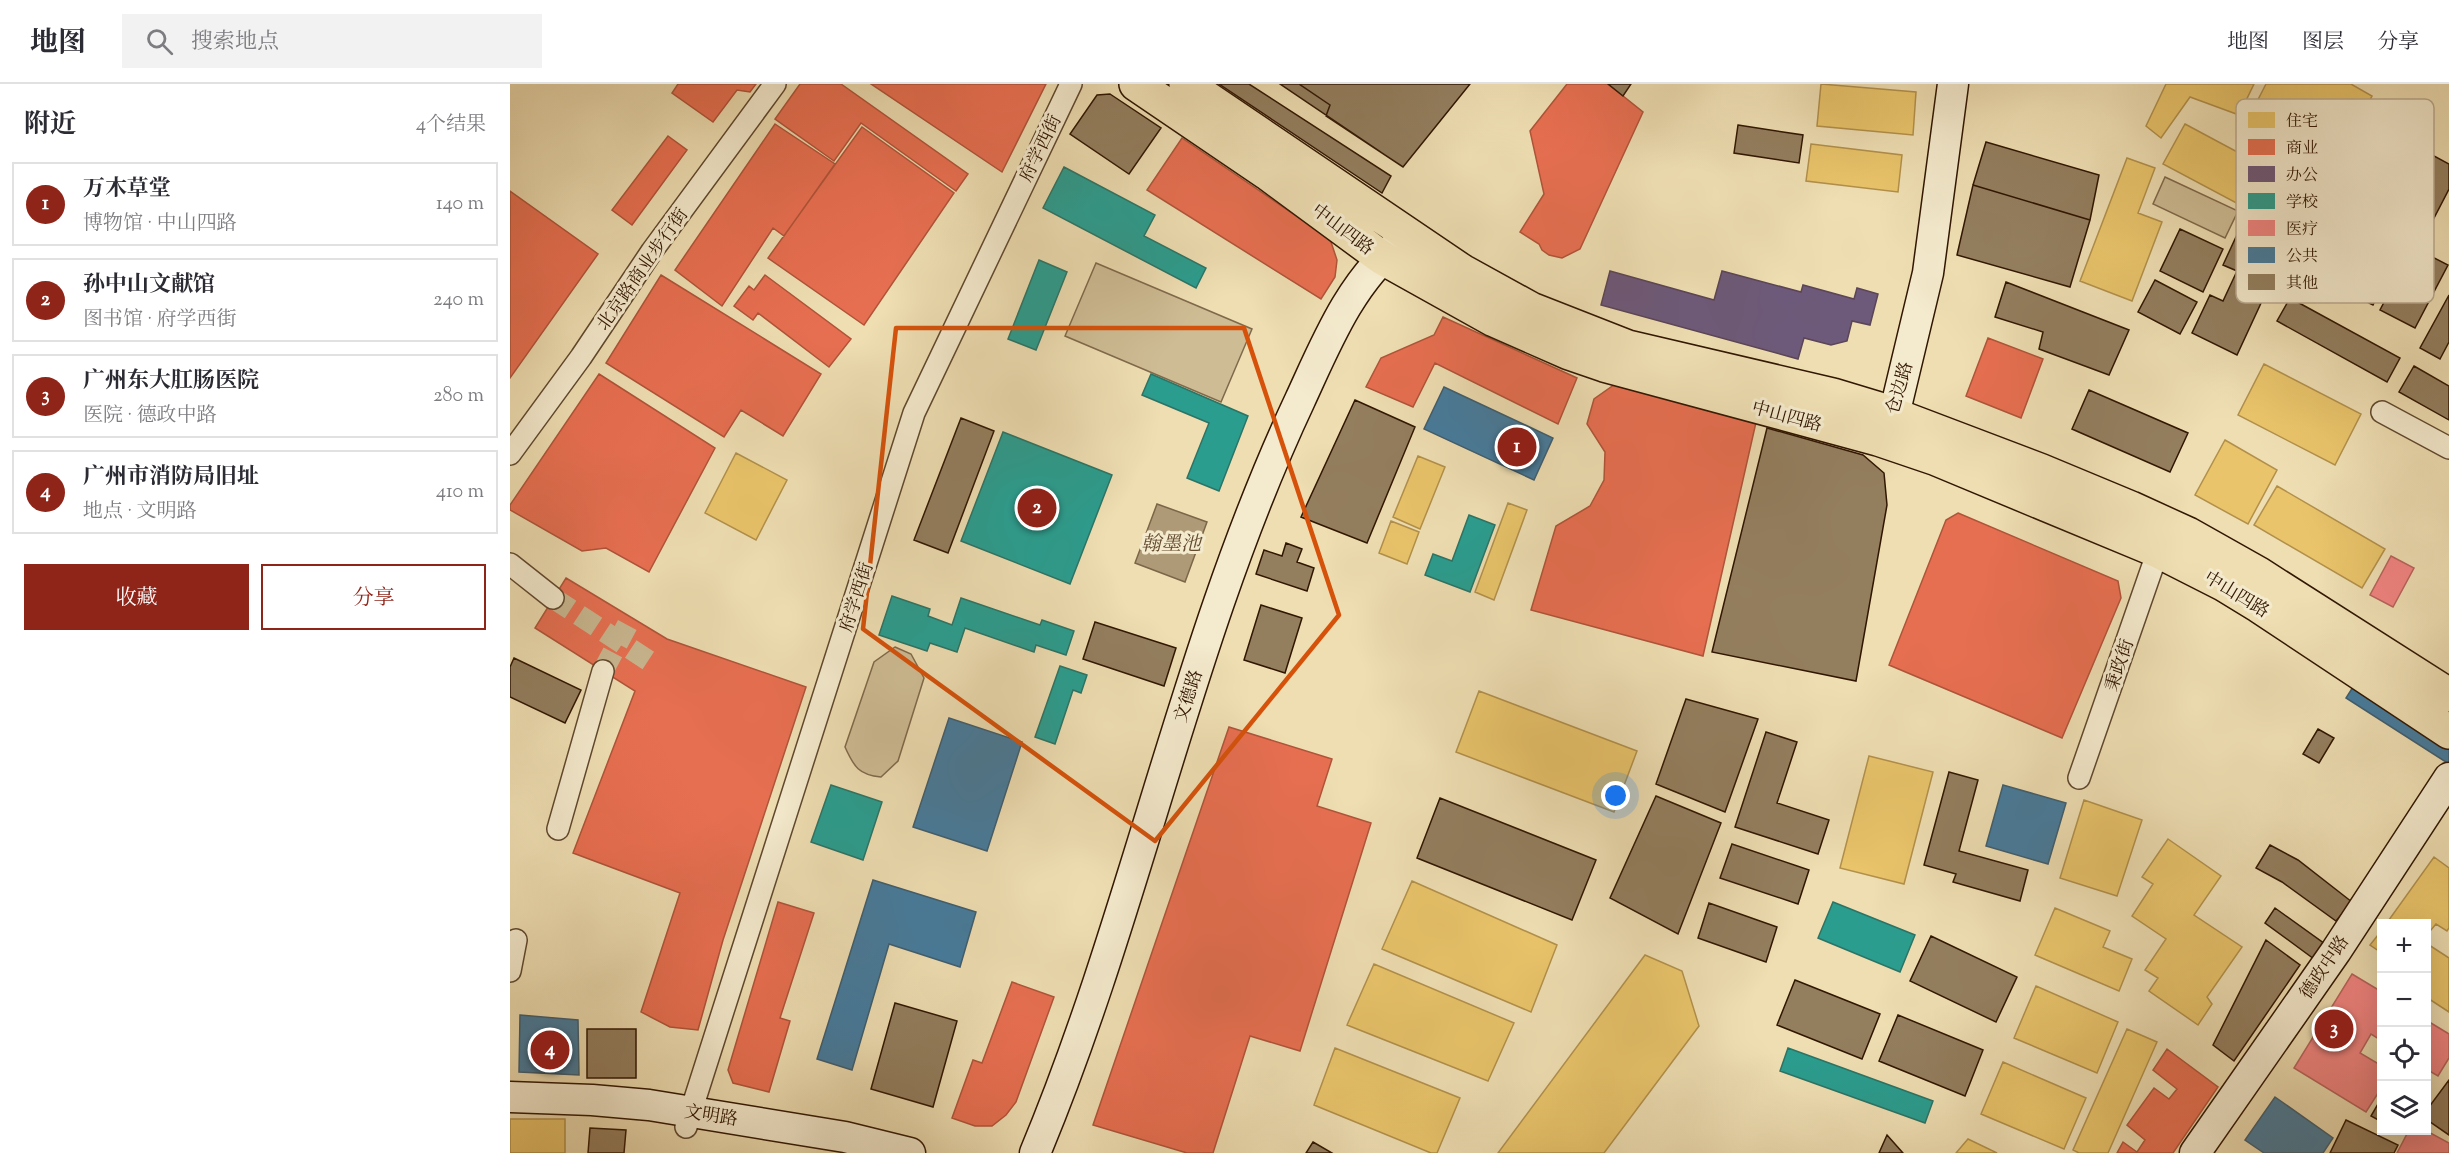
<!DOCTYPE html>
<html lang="zh">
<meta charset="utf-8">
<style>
:root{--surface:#fff;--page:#f2f2f3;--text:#2b2b33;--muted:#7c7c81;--line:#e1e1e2;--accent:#8f2418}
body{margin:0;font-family:"Sorts Mill Goudy","Noto Serif SC",serif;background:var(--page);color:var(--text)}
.controls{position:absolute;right:18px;bottom:18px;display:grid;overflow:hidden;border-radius:0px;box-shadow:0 6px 24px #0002}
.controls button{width:54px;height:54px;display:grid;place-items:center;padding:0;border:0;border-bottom:2px solid var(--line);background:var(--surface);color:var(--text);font:30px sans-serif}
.you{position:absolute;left:1106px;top:712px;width:21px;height:21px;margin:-15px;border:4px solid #fff;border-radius:50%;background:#1a73e8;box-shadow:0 0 0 9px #1a73e833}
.badge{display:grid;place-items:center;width:39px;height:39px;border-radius:50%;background:var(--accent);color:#fff;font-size:20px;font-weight:700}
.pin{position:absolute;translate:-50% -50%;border:3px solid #fff;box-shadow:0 2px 6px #0006}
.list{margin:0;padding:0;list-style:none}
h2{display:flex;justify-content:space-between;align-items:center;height:78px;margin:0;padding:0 24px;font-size:26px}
h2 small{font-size:20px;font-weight:400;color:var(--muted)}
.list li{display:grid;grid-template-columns:39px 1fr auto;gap:18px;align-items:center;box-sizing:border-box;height:84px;margin:0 12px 12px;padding:0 12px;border:2px solid var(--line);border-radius:0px}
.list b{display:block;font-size:22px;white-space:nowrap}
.list p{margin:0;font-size:20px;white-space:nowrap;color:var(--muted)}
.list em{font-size:20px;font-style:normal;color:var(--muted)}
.actions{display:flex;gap:12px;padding:18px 24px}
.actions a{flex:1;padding:14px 0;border:2px solid var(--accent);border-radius:0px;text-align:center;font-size:21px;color:var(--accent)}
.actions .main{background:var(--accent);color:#fff}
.icon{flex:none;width:33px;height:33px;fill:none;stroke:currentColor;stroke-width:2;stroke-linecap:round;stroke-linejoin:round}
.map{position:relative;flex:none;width:1939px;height:1069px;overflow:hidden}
header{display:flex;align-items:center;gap:36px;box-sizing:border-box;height:84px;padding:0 30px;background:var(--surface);border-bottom:2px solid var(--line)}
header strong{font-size:28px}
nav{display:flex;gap:33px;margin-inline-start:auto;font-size:21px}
.search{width:420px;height:54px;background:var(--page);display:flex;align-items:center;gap:15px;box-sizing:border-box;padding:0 21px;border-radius:0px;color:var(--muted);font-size:22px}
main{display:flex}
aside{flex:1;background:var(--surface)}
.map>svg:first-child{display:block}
</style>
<header>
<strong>地图</strong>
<div class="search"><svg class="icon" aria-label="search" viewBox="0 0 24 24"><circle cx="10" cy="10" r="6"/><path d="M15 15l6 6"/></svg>搜索地点</div>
<nav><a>地图</a><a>图层</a><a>分享</a></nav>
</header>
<main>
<aside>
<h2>附近<small>4个结果</small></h2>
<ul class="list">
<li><span class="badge">1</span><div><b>万木草堂</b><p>博物馆 · 中山四路</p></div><em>140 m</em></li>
<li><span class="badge">2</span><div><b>孙中山文献馆</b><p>图书馆 · 府学西街</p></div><em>240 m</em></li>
<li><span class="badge">3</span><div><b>广州东大肛肠医院</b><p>医院 · 德政中路</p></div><em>280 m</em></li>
<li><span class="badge">4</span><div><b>广州市消防局旧址</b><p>地点 · 文明路</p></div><em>410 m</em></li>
</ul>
<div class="actions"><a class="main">收藏</a><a>分享</a></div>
</aside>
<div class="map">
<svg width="1939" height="1069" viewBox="0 0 1939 1069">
<rect width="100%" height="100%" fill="#eedeb2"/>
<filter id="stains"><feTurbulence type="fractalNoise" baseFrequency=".00333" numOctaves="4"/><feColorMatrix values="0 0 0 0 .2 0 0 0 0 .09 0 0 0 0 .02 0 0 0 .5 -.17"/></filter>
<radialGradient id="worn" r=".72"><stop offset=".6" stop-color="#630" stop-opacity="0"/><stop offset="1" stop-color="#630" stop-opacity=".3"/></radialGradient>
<path fill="#cebc94" stroke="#80694b" stroke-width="1.5" d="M1655 93 1728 127 1715 154 1643 120Z
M586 179 742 245 711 318 555 252Z
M385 563 401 570 414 594 388 677 371 693C349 691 344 683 335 663L364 578Z"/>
<path fill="#ae9a76" stroke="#7c6548" stroke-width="1.5" d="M647 420 697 438 675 498 625 479Z"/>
<path fill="#e9c46a" stroke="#b2904b" stroke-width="1.5" d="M1311 0 1406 8 1403 51 1307 42Z
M1656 0H1744L1729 31 1680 13 1651 54 1636 42Z
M1756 0H1841L1862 12 1824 85 1736 39Z
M1675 40 1806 110 1785 150 1653 80Z
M1301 60 1392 71 1388 108 1296 97Z
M1617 74 1645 84 1628 129 1652 138 1622 217 1570 197Z
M1754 280 1851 330 1825 381 1728 331Z
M1715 356 1767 386 1738 440 1685 411Z
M226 369 277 396 246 456 195 429Z
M908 372 935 383 910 445 883 433Z
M1767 402 1875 465 1852 504 1744 441Z
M998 419 1017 426 984 516 965 508Z
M881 437 909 448 897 480 869 469Z
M969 607 1127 667 1104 728 946 668Z
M1359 672 1423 688 1394 800 1330 784Z
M1574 716 1632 736 1607 812 1550 794Z
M1658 755 1711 792 1684 831 1732 863 1697 913 1702 920 1688 941 1639 907 1648 894 1635 886 1656 855 1622 832 1643 800 1632 793Z
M1924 773 1939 784V844L1937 847 1926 840 1916 852V840H1876Z
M902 797 1047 861 1021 928 872 865Z
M1545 824 1600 847 1593 863 1622 875 1609 907 1525 871Z
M1872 846V869L1860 861Z
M1919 861 1939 874V928L1916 913V865Z
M1135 871 1172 887 1189 942 1094 1069H988Z
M864 880 1004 939 978 997 837 941Z
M1526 902 1608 938 1587 989 1504 954Z
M1617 945 1647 958 1598 1069H1569L1563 1066Z
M825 964 950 1014 927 1069H921L804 1021Z
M1493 978 1576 1014 1554 1065 1471 1030Z
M0 1035H55V1069H0Z
M1458 1055 1487 1069H1446Z"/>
<path fill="#e76f51" stroke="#b05439" stroke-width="1.5" d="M168 0H246L240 8 227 6 203 38 162 9Z
M290 0H331L458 90 446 107 351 39 324 77 265 35Z
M361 0H536L492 88Z
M1057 0H1098L1133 28 1070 165 1052 174 1039 171 1032 166 1029 160 1010 148 1034 110 1020 47Z
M265 40 325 80 274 152 263 144 212 222 165 186Z
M352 43 444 109 354 241 258 174Z
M158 52 177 66 122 141 102 126Z
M672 54 820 155 827 176 825 193 811 215 637 106Z
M0 107 88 170 0 294Z
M151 191 311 290 273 352 231 326 214 353 96 279Z
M255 191 341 255 319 283 248 229 243 236 224 222 239 202 244 206Z
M933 233 1067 294 1048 340 925 279 903 323 856 303 871 274 924 251Z
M1478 254 1533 275 1511 334 1456 312Z
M89 290 205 364 139 488 96 464 72 467 0 426V421Z
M1108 298 1247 334 1193 572 1021 526 1046 442 1080 422 1094 396 1095 368 1077 340 1084 315Z
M1448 429 1608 497 1611 514 1552 654 1379 581 1436 436Z
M56 494 157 555 296 603 213 856 188 946 160 943 131 928 170 809 63 769 125 607 25 544Z
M719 643 822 675 807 722 861 739 790 967 740 952 703 1069H677L583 1041Z
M268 818 304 829 270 934 280 937 259 1008 223 999 218 986Z
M502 898 544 913 506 1018 496 1031 482 1042H465L442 1034 463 976 472 979Z
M1657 965 1708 1003 1663 1069H1607L1613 1058 1627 1068 1635 1056 1617 1041 1644 1004 1659 1015 1667 1005 1643 986Z"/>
<path fill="#6d597a" stroke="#5b4556" stroke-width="1.5" d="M1100 187 1204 216 1212 187 1291 208 1293 201 1344 215 1347 204 1368 210 1360 241 1342 237 1337 257 1321 261 1294 254 1288 275 1091 221Z"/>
<path fill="#2a9d8f" stroke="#2c7465" stroke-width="1.5" d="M554 83 645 131 634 152 696 184 686 204 533 124Z
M529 176 557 188 526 266 498 255Z
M641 290 738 332 709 407 677 394 699 339 632 311Z
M493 348 602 391 560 500 451 457Z
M959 431 985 441 960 508 915 491 923 470 942 477Z
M382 512 420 525 418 532 442 541 451 514 530 541 532 536 564 547 556 571 526 561 524 568 455 544 447 568 420 559 417 567 369 551Z
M550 582 577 591 571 609 563 606 545 660 525 653Z
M321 701 372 718 353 776 301 758Z
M1323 818 1405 851 1390 888 1308 854Z
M1278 964 1423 1017 1415 1039 1270 987Z"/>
<path fill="#f28482" stroke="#b8635c" stroke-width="1.5" d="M1881 472 1904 484 1883 523 1860 511Z
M1842 890 1872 908V957L1861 950 1850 969 1872 982V1003L1856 1028 1784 984Z
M1916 936 1939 950V974L1928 992 1916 985Z
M1899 1046H1915L1939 1059V1069H1887Z"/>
<path fill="#457b9d" stroke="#3f5d6e" stroke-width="1.5" d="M934 303 1043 354 1024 396 914 345Z
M1860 576 1939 627V680L1836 614Z
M439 634 512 658 477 767 403 743Z
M1493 701 1556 719 1538 780 1476 762Z
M363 796 466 828 450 883 379 860 342 986 307 975Z
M10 931 68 936 69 991 9 988Z
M1765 1013 1823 1054 1813 1069H1754L1735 1056Z"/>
<path fill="#937e5e" stroke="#311602" stroke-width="1.5" d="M709 0H739L881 92 872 109Z
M770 0H960L893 83Z
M789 0H960L893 83 816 32 820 21Z
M1098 0H1121L1113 12Z
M600 10 651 44 619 90 560 50 587 11Z
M1228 41 1293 51 1289 79 1224 69Z
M1867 41 1939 80V105L1923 136 1840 93Z
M1476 58 1589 91 1580 136 1463 101Z
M1463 101 1580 136 1560 203 1447 171Z
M1856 138 1894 157 1863 221 1824 202Z
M1731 142 1777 163 1727 271 1682 249 1700 211 1713 217 1727 187 1713 181Z
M1670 145 1713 165 1693 208 1650 187Z
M1903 163 1938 181 1905 244 1870 226Z
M1645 196 1687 218 1670 250 1628 228Z
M1496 198 1619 246 1599 291 1529 265 1533 248 1485 233Z
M1939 211V258L1930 275 1910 264Z
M1780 214 1890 274 1877 298 1767 237Z
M1904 282 1939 302V336L1889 308Z
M1579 306 1678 349 1660 388 1562 345Z
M845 316 905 343 857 459 791 433Z
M451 334 484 347 438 469 404 456Z
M1257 344 1353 371 1374 389 1377 421 1346 597 1202 568Z
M776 459 792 465 787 478 804 484 797 507 746 490 754 466 772 472Z
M751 521 792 534 775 589 734 576Z
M585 538 666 564 654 602 573 575Z
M4 574 71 606 55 639 0 613V583Z
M1176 615 1248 635 1215 728 1146 700Z
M1808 645 1824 654 1809 679 1793 670Z
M1256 648 1287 658 1267 719 1319 736 1308 770 1225 743Z
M1439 688 1468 696 1449 767 1518 786 1510 817 1443 798 1446 790 1414 781Z
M1146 712 1211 739 1168 850 1100 814Z
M930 714 1086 776 1062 836 907 774Z
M1222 760 1299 786 1288 820 1210 794Z
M1760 761 1788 776 1842 818 1826 837 1772 798 1746 784Z
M1199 819 1267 843 1256 878 1188 854Z
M1765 824 1815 860 1804 875 1755 839Z
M1421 852 1507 893 1486 938 1400 897Z
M1756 856 1790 881 1724 977 1703 961Z
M1285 896 1370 930 1352 975 1267 941Z
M385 919 447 937 423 1023 361 1005Z
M1388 931 1473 966 1455 1012 1369 977Z
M77 945H126V994H77Z
M1939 996V1051L1916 1035V1027Z
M1872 1013V1038L1861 1032Z
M1836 1036 1888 1061 1884 1069H1820Z
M80 1044 116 1046 114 1069H78Z
M1377 1051 1393 1069H1369Z
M803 1058 822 1069H796Z"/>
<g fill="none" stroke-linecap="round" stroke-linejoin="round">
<path stroke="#c8b68f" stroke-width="21" stroke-dasharray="21 10" stroke-linecap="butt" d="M43 514 142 579
M93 587 121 534"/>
<defs>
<path id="street" d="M1872 328 1939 364
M0 370 71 273 142 167 265 0
M0 480 43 514
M1569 694 1648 467
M48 745 93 587
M0 887 6 856
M176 1043 404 329 561 0"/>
<path id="secondary" d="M1372 350 1384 331 1418 189 1443 0
M0 1013 82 1016 139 1021 335 1053 400 1069
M525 1069C628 823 676 558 790 316 815 262 841 196 890 159
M1685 1069 1826 867 1939 694"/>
<path id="primary" d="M626 0 757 89 871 173 984 236 1059 269 1094 281 1368 355 1424 374 1648 467 1713 500 1749 522 1939 648
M676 0 952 187 1021 225 1118 263 1323 311 1366 324 1532 387 1621 424 1678 450 1749 490 1939 611"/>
</defs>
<use href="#street" stroke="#60482e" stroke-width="24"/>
<use href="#secondary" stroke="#311602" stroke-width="33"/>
<use href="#primary" stroke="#311602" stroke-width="36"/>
<use href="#street" stroke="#f4eacd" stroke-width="21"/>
<use href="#secondary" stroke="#f4eacd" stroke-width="30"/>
<use href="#primary" stroke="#eedeb2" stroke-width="33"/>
</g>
<path fill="none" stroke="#d6520b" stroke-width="4.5" stroke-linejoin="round" d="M386 244H734L829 531 645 757 353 545Z"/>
<g text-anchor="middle" stroke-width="6" stroke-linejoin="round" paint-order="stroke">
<g font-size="18" fill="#311602" stroke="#f4eacd">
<text transform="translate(530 64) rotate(-64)" y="6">府学西街</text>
<text transform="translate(833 145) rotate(37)" y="6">中山四路</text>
<text transform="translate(132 185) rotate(-55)" y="6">北京路商业步行街</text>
<text transform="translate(1389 304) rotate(-74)" y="6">仓边路</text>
<text transform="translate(1277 332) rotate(15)" y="6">中山四路</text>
<text transform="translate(1727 510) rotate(31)" y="6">中山四路</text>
<text transform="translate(346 513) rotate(-72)" y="6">府学西街</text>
<text transform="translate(1609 581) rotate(-71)" y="6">秉政街</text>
<text transform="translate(678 612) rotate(-72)" y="6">文德路</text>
<text transform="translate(1814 883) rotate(-56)" y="6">德政中路</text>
<text transform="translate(201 1031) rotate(9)" y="6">文明路</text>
</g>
<g font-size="20" font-style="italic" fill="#634b30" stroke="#f4eacd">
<text x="661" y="466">翰墨池</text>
</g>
</g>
<rect x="1726" y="15" width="198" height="204" rx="9" fill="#f4eacd" stroke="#baaa90" stroke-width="1.5"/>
<rect x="1738" y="28" width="27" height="16" fill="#e9c46a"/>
<rect x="1738" y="55" width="27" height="16" fill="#e76f51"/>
<rect x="1738" y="82" width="27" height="16" fill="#6d597a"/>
<rect x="1738" y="109" width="27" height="16" fill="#2a9d8f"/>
<rect x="1738" y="136" width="27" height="16" fill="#f28482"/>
<rect x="1738" y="163" width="27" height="16" fill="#457b9d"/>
<rect x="1738" y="190" width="27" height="16" fill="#937e5e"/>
<g font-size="16" fill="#311602">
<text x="1776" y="42">住宅</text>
<text x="1776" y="69">商业</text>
<text x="1776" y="96">办公</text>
<text x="1776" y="123">学校</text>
<text x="1776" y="150">医疗</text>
<text x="1776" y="177">公共</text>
<text x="1776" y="204">其他</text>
</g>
<rect width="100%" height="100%" filter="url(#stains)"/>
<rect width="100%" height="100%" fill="url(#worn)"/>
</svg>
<div class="controls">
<button>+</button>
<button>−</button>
<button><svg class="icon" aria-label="locate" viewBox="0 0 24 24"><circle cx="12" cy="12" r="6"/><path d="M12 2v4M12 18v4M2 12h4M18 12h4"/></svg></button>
<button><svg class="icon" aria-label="layers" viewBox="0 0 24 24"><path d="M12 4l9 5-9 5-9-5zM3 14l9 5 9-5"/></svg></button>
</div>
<div class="you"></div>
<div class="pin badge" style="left:1007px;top:363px">1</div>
<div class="pin badge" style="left:527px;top:424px">2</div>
<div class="pin badge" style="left:1824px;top:945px">3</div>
<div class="pin badge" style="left:40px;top:966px">4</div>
</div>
</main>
